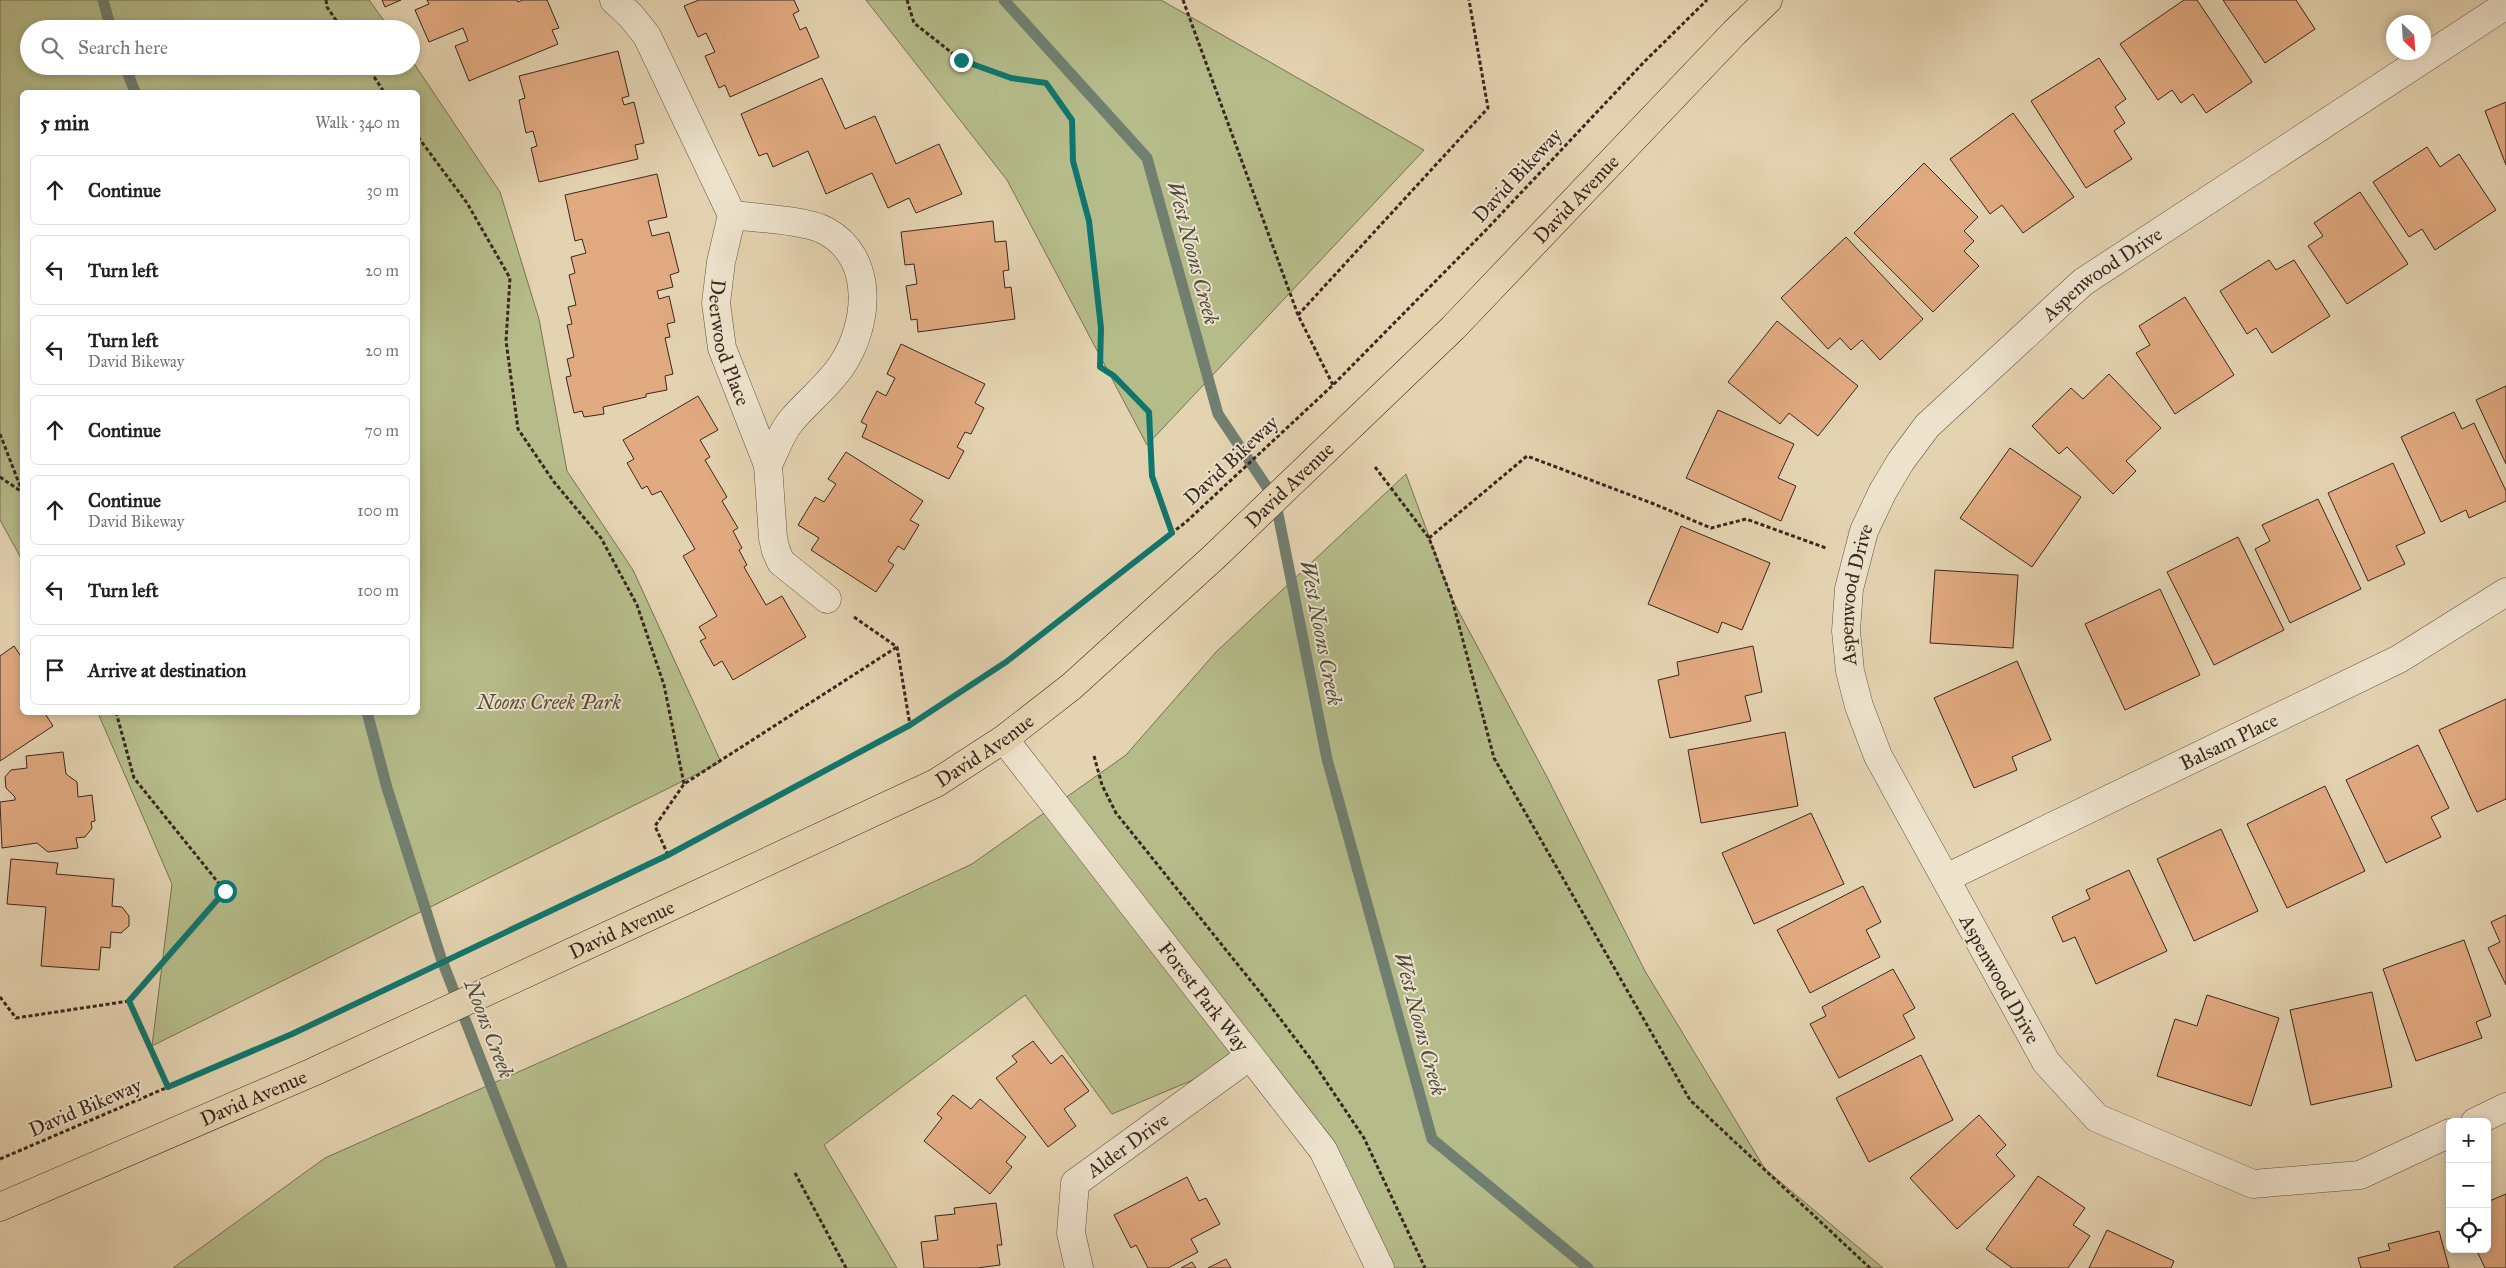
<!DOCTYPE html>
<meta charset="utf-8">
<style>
:root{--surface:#fff;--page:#f2f2f2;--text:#222;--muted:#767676;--line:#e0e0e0}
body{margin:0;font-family:"IM FELL Great Primer",serif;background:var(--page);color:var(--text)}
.controls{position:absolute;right:15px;bottom:15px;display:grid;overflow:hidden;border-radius:8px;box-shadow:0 2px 8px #0003}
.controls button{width:45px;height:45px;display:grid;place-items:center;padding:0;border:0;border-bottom:1px solid var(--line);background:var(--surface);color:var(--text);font:25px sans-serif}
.compass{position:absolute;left:2386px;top:15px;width:45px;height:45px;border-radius:50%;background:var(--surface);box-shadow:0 2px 8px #0003;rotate:155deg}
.stop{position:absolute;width:15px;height:15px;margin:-11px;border:4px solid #0f766e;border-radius:50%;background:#fff}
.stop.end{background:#0f766e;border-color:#fff;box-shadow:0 1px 5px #0008}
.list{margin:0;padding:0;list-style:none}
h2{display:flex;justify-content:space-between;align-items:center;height:65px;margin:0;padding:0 20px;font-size:21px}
h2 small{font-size:16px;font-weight:400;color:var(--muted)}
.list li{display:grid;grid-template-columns:32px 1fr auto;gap:15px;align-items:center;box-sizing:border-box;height:70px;margin:0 10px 10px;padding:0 10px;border:1px solid var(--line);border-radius:8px}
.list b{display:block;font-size:19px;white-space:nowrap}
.list p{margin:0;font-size:16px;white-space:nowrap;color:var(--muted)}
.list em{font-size:16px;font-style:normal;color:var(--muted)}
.icon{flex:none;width:28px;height:28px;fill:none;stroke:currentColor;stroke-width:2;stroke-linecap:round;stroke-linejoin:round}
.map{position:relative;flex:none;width:2506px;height:1268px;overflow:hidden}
.search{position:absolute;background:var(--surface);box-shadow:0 2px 8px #0003;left:20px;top:20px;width:400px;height:55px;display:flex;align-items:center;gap:12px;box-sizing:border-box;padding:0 18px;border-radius:28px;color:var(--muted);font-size:19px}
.panel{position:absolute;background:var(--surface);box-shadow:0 2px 8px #0003;left:20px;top:90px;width:400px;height:625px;border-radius:8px}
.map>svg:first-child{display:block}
</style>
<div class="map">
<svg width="2506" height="1268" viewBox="0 0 2506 1268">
<rect width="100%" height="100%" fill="#e4d3b1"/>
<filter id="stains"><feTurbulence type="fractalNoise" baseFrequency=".004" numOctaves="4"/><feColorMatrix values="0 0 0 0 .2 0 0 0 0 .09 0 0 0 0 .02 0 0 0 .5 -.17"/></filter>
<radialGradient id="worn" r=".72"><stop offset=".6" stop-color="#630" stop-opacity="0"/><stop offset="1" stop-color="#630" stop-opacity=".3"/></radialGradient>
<path fill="#b5bc8a" stroke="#777254" d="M0 0H369L390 29H29V66H411V59L500 192 539 319 567 471 633 570 721 762 152 1046 172 884 98 713 418 712V92H22V560L0 520Z
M866 0H1161L1424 150 1147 445 1007 180Z
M1406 474 1452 599 1547 777 1645 971 1765 1169 1883 1268H1380L1250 1056 1112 1114 1025 995 824 1145 897 1268H173L325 1158 680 1000 972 864 1126 755 1216 652Z"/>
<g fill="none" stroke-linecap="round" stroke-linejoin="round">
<path stroke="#717f70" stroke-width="11" d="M103 0 111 29
M1004 0 1147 158 1218 414 1275 499 1327 759 1432 1139 1588 1268
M125 66 135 92
M367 712 387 788 441 958 562 1268"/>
</g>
<path fill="#e2aa81" stroke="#39271e" d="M382 0H401L385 7Z
M427 0H517L518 2 523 0H547L559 28 552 30 558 44 469 81 455 46 468 41 463 28 429 42 415 10 429 4Z
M699 0H794L799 11 793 14 800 30 806 27 819 57 730 97 725 85 719 88 705 56 715 52 706 33 698 37 684 6Z
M2184 0H2197L2252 82 2206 113 2193 94 2181 103 2172 90 2158 100 2120 44Z
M2223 0H2296L2315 29 2265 63Z
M618 51 629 96 622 98 624 105 634 102 644 143 635 145 638 159 539 182 531 148 537 146 533 131 526 133 519 100 525 98 519 76Z
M2099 58 2126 99 2115 107 2125 123 2114 131 2132 159 2086 188 2031 101Z
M822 78 845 129 875 116 896 164 939 144 962 194 916 213 909 198 888 208 872 173 826 194 808 151 773 167 767 153 759 156 741 114Z
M2506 102V165L2485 111Z
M2013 113 2074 197 2023 233 2002 205 1990 214 1950 159Z
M2427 147 2440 167 2459 154 2496 210 2435 250 2422 229 2409 237 2373 182Z
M1924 163 1978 217 1964 231 1974 241 1964 251 1979 266 1933 312 1854 233Z
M657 174 667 217 648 221 652 236 669 232 679 272 670 275 673 287 657 291 659 299 669 296 675 322 667 324 670 337 665 338 673 374 665 376 667 390 646 394V397L603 407 604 414 584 417 582 411 574 413 566 377 571 376 567 359 574 357 567 325 572 324 568 307 576 305 569 275 575 273 571 257 586 253 582 239 575 241 565 195Z
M2360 192 2408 264 2347 304 2308 246 2323 236 2314 223Z
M993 221 995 242 1006 241 1009 270 1003 271 1005 288 1011 287 1015 319 918 332 917 319 911 320 906 286 917 284 914 264 905 265 901 232Z
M1846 237 1923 319 1880 360 1862 340 1851 350 1840 338 1828 349 1781 298Z
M2269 260 2276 270 2294 260 2330 316 2272 353 2256 328 2247 334 2220 291Z
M2185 297 2234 375 2175 414 2136 353 2150 345 2139 326Z
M1777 321 1858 386 1818 436 1789 413 1780 424 1728 382Z
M901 344 985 384 975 403 984 408 971 434 965 432 957 447 964 451 949 479 862 437 867 425 861 422 877 391 886 396 895 378 887 374Z
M2109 374 2161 428 2126 461 2136 471 2113 494 2067 447 2059 454 2032 426 2071 388 2083 399Z
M2506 386V464L2476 400Z
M698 396 718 430 700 440 710 457 705 460 727 497 722 501 738 528 733 531 742 548 739 550 747 565 744 567 766 605 782 596 806 637 733 680 722 661 714 666 700 641 706 638 699 627 717 616 683 556 695 549 661 491 652 495 647 486 642 489 627 463 634 459 623 440Z
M1718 410 1794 444 1778 478 1796 486 1781 521 1686 478Z
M2454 412 2462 429 2474 423 2506 491V501L2469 518 2466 510 2441 522 2401 437Z
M2010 448 2081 497 2032 567 1960 518Z
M846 452 923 501 910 520 919 525 904 550 898 546 888 561 894 565 876 592 811 550 819 538 798 525 815 497 824 502 836 484 828 479Z
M2393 463 2425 533 2396 546 2405 564 2368 581 2328 493Z
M2318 499 2361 589 2290 623 2255 549 2270 541 2262 525Z
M1681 526 1770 563 1742 630 1722 622 1718 633 1648 604Z
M2238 537 2284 630 2214 665 2167 572Z
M1935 570 2018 575 2013 648 1930 643Z
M2160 589 2200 675 2125 710 2085 624Z
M14 646 22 658V712H44L53 726 0 761V656Z
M1753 646 1762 692 1745 696 1751 721 1670 738 1658 680 1679 675 1677 662Z
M2017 661 2051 740 2012 757 2017 770 1974 788 1934 698Z
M2506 699V799L2477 812 2439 730Z
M1785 732 1798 806 1701 823 1688 750Z
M2418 745 2449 808 2431 817 2441 837 2386 863 2346 780Z
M63 752 66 774 77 782 78 797 92 795 95 821 91 822 92 828 85 837 76 838 78 848 48 852 37 843 2 848 0 802 15 800V797L6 788 5 777 11 770 27 768 26 756Z
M2325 786 2365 871 2287 908 2247 824Z
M1811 813 1844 884 1754 924 1722 853Z
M2221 829 2258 911 2194 941 2157 859Z
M11 859 58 863 56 874 114 879 112 906 122 907 129 916V926L121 933 111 932 110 948 101 947 99 970 41 966 46 907 7 904Z
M2129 870 2167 951 2096 984 2075 937 2063 942 2052 917 2090 899 2086 890Z
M1863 886 1881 922 1866 930 1880 957 1810 993 1777 930Z
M2506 915V985L2488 948 2500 942 2491 922Z
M2464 940 2491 1016 2476 1022 2482 1038 2416 1061 2383 969Z
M1893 969 1915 1008 1903 1015 1915 1038 1839 1078 1810 1024 1826 1016 1822 1007Z
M2372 992 2392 1087 2311 1105 2290 1010Z
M2207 995 2279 1018 2251 1106 2157 1076 2175 1019 2197 1026Z
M1033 1041 1051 1064 1062 1055 1089 1091 1064 1109 1076 1126 1048 1147 996 1078 1017 1062 1012 1056Z
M1921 1055 1953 1120 1869 1162 1836 1098Z
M953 1095 971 1109 980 1099 1026 1137 1006 1162 1012 1167 990 1194 924 1141 942 1118 937 1114Z
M1979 1115 2006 1145 1996 1155 2015 1176 1957 1229 1910 1178Z
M2038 1176 2085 1208 2073 1225 2090 1236 2068 1268H2012L1986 1249Z
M1187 1177 1199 1201 1206 1198 1220 1224 1191 1239 1198 1252 1168 1268H1148L1136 1245 1131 1248 1114 1215Z
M2506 1194V1268H2485L2476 1249H2487V1202Z
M996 1203 1002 1245H997L1000 1265 977 1268H924L921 1242 938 1240 935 1216 955 1214 954 1208Z
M2107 1230 2174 1261 2171 1268H2089Z
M2439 1231 2449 1268H2361L2358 1258 2390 1250 2388 1244Z
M1226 1259 1231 1268H1208Z
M1192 1262 1196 1268H1181Z"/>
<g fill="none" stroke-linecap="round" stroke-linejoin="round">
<defs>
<g id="minor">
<path id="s1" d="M614 0 631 16 647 36 732 215 721 262 716 303 722 348 768 465 773 538 776 551 781 562 827 599"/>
<path d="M732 215C756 218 806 220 826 231 875 258 869 324 842 365 828 386 807 402 791 421 781 433 775 451 768 465"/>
<path id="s2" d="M1004 739 1323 1150 1380 1268"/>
<path id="s3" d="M1946 878 2399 659 2506 592"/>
<path d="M2475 1122 2506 1107"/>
<path id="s4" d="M2450 1133 2360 1175 2253 1184 2097 1118 2046 1062 1878 756 1859 706 1850 671 1846 631 1849 589 1864 531 1883 491 1901 461 1927 426 2083 282 2506 5"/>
<path id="s5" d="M1079 1268 1071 1233 1075 1183 1250 1056"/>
</g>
<g id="major">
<path id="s6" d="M0 1207 313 1072 687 899 936 783 1004 739 1072 686 1214 557 1453 328 1734 33 1768 0"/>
</g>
</defs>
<use href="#minor" stroke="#645243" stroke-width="29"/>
<use href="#major" stroke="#39271e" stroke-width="29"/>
<path stroke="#39271e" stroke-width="3" stroke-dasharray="4 2.5" stroke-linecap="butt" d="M326 0 327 7 342 29
M907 0 914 23 961 60 1011 78 1046 83 1072 120 1073 161 1089 221 1101 328 1100 367 1114 376 1149 412 1152 476 1172 533
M1183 0 1298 315 1333 385
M367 66 384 92
M418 137 467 203 510 278 506 341 518 429 554 482 601 538 637 605 664 685 684 784
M1298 315 1488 108 1469 0
M0 434 22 491
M1375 467 1429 538 1452 599 1494 758 1690 1100 1870 1268
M0 477 22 492
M1429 538 1527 456 1654 504 1711 528 1746 519 1826 548
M854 617 897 647 910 725
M116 712 134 778 225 891 129 1001 169 1087
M1094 756 1102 785 1116 813 1263 996 1313 1062 1364 1138 1425 1268
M668 855 655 826 684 784 897 647
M0 997 16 1018 129 1001
M0 1159 292 1034 668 855 910 725 1006 661 1186 522 1333 385 1487 229 1644 62 1707 0
M795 1173 846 1268"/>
<use href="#minor" stroke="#ede2cc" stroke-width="28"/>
<use href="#major" stroke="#e4d3b1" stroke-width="28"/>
</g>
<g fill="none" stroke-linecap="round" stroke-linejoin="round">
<path stroke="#0f766e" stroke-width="6" d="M225 891 129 1001 168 1087 292 1034 668 855 910 725 1006 662 1172 533 1152 476 1149 412 1114 376 1100 367 1101 328 1089 221 1073 161 1072 120 1046 83 1011 78 961 60"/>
</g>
<g text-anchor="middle" stroke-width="4" stroke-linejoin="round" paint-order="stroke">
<g font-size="20" fill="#39271e" stroke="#ede2cc">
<text transform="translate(1517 175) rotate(-47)" y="7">David Bikeway</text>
<text dy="7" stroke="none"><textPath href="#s6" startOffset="1896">David Avenue</textPath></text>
<text dy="7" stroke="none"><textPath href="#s4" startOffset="1388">Aspenwood Drive</textPath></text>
<text dy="7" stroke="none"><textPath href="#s1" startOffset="378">Deerwood Place</textPath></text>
<text transform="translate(1231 460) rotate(-43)" y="7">David Bikeway</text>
<text dy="7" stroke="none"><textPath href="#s6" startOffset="1491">David Avenue</textPath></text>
<text dy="7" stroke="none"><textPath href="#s4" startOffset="968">Aspenwood Drive</textPath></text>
<text dy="7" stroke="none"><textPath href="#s3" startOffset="314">Balsam Place</textPath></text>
<text dy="7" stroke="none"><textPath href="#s6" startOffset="1086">David Avenue</textPath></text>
<text dy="7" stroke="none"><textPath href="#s6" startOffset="681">David Avenue</textPath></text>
<text transform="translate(2000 979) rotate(61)" y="7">Aspenwood Drive</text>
<text dy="7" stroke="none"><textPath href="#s2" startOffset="326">Forest Park Way</textPath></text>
<text dy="7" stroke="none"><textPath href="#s6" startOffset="276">David Avenue</textPath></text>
<text transform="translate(85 1107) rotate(-23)" y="7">David Bikeway</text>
<text dy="7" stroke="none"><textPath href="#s5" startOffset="151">Alder Drive</textPath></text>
</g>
<g font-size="20" font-style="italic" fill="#584c39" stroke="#ede2cc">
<text x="549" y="709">Noons Creek Park</text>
</g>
<g font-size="21" font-style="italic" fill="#504c40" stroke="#ede2cc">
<text transform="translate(1193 253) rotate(75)" y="7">West Noons Creek</text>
<text transform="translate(1321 633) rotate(79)" y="7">West Noons Creek</text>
<text transform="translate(1420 1024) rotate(75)" y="7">West Noons Creek</text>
<text transform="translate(489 1029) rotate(69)" y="7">Noons Creek</text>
</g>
</g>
<rect width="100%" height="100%" filter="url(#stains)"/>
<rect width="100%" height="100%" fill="url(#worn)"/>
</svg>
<div class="controls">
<button>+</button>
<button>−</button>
<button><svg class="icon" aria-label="locate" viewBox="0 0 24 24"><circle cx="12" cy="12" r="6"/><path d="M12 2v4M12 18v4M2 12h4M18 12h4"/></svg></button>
</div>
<svg class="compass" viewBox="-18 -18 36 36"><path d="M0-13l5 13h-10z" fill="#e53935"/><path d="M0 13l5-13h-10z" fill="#767676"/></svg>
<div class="stop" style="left:225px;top:891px"></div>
<div class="stop end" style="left:961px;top:60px"></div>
<div class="search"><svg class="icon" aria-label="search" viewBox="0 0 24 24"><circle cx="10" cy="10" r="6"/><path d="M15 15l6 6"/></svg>Search here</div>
<section class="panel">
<h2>5 min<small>Walk · 340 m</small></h2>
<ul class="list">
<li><svg class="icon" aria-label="ahead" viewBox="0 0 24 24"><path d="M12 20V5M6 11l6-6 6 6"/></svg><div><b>Continue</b></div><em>30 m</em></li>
<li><svg class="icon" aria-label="left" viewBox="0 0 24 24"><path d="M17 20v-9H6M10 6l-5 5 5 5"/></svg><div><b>Turn left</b></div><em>20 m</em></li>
<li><svg class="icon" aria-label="left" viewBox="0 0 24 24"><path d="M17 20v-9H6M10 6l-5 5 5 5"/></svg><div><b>Turn left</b><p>David Bikeway</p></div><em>20 m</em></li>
<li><svg class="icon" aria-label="ahead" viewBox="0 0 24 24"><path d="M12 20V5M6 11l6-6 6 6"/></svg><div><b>Continue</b></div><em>70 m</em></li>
<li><svg class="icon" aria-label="ahead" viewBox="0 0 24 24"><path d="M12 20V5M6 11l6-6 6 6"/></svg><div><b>Continue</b><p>David Bikeway</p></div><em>100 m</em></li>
<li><svg class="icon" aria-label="left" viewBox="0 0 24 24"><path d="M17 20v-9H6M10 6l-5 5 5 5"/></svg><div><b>Turn left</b></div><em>100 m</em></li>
<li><svg class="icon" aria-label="arrive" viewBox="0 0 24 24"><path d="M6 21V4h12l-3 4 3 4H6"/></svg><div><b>Arrive at destination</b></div></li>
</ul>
</section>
</div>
